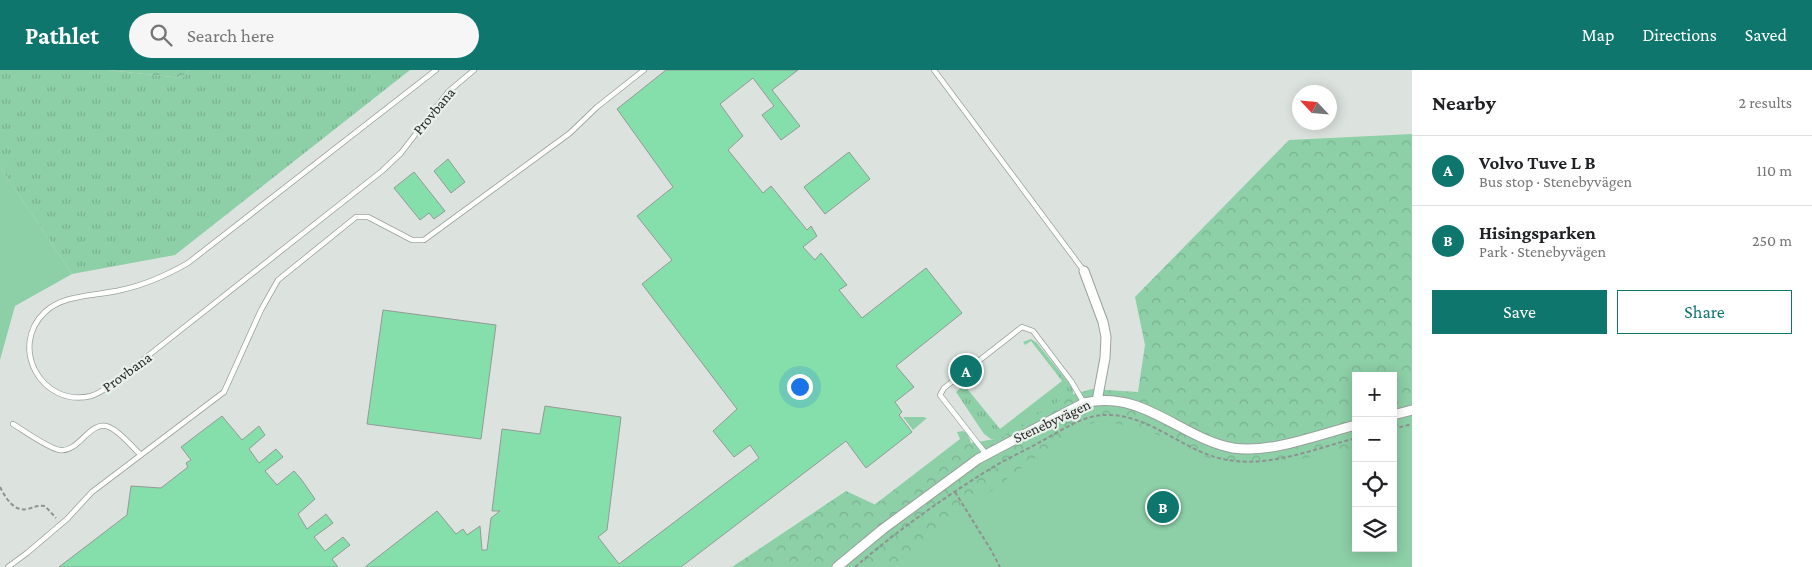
<!DOCTYPE html>
<meta charset="utf-8">
<style>
:root{--surface:#fff;--page:#f6f6f6;--text:#202124;--muted:#757577;--line:#e0e0e0;--accent:#0f766e}
body{margin:0;font-family:"Crimson Pro",serif;background:var(--page);color:var(--text)}
.controls{position:absolute;right:15px;bottom:15px;display:grid;overflow:hidden;border-radius:0px;box-shadow:0 2px 12px #0003}
.controls button{width:45px;height:45px;display:grid;place-items:center;padding:0;border:0;border-bottom:1px solid var(--line);background:var(--surface);color:var(--text);font:25px sans-serif}
.compass{position:absolute;left:1292px;top:15px;width:45px;height:45px;border-radius:50%;background:var(--surface);box-shadow:0 2px 12px #0003;rotate:296deg}
.you{position:absolute;left:799px;top:316px;width:18px;height:18px;margin:-12px;border:4px solid #fff;border-radius:50%;background:#1a73e8;box-shadow:0 0 0 8px #1a73e833}
.badge{display:grid;place-items:center;width:32px;height:32px;border-radius:50%;background:var(--accent);color:#fff;font-size:16px;font-weight:700}
.pin{position:absolute;translate:-50% -50%;border:2px solid #fff;box-shadow:0 1px 5px #0006}
.list{margin:0;padding:0;list-style:none}
h2{display:flex;justify-content:space-between;align-items:center;height:65px;margin:0;padding:0 20px;font-size:21px}
h2 small{font-size:16px;font-weight:400;color:var(--muted)}
.list li{display:grid;grid-template-columns:32px 1fr auto;gap:15px;align-items:center;box-sizing:border-box;height:70px;padding:0 20px;border-top:1px solid var(--line)}
.list b{display:block;font-size:19px;white-space:nowrap}
.list p{margin:0;font-size:16px;white-space:nowrap;color:var(--muted)}
.list em{font-size:16px;font-style:normal;color:var(--muted)}
.actions{display:flex;gap:10px;padding:15px 20px}
.actions a{flex:1;padding:11px 0;border:1px solid var(--accent);border-radius:0px;text-align:center;font-size:18px;color:var(--accent)}
.actions .main{background:var(--accent);color:#fff}
.icon{flex:none;width:28px;height:28px;fill:none;stroke:currentColor;stroke-width:2;stroke-linecap:round;stroke-linejoin:round}
.map{position:relative;flex:none;width:1412px;height:497px;overflow:hidden}
header{display:flex;align-items:center;gap:30px;box-sizing:border-box;height:70px;padding:0 25px;background:var(--accent);color:#fff}
header strong{font-size:24px}
nav{display:flex;gap:28px;margin-inline-start:auto;font-size:18px}
.search{width:350px;height:45px;background:var(--page);display:flex;align-items:center;gap:12px;box-sizing:border-box;padding:0 18px;border-radius:28px;color:var(--muted);font-size:19px}
main{display:flex}
aside{flex:1;background:var(--surface)}
.map>svg:first-child{display:block}
</style>
<header>
<strong>Pathlet</strong>
<div class="search"><svg class="icon" aria-label="search" viewBox="0 0 24 24"><circle cx="10" cy="10" r="6"/><path d="M15 15l6 6"/></svg>Search here</div>
<nav><a>Map</a><a>Directions</a><a>Saved</a></nav>
</header>
<main>
<div class="map">
<svg width="1412" height="497" viewBox="0 0 1412 497">
<defs>
<pattern id="grass-tufts" width="24" height="20" patternUnits="userSpaceOnUse" patternTransform="scale(1.25)"><rect width="24" height="20" fill="#8dcfa7"/><path d="M3 7l-1-3M5 7V3M7 7l1-3M15 17l-1-3M17 17v-4M19 17l1-3" fill="none" stroke="#7ab290"/></pattern>
<pattern id="forest-crowns" width="20" height="18" patternUnits="userSpaceOnUse" patternTransform="scale(1.25)"><rect width="20" height="18" fill="#8dcfa7"/><path d="M2 6a3 3 0 1 1 6 0M12 15a3 3 0 1 1 6 0" fill="none" stroke="#7ab290"/></pattern>
</defs>
<rect width="100%" height="100%" fill="#dce3df"/>
<path fill="url(#grass-tufts)" d="M0 0H108L182 8 190 0H410L175 185 72 204 0 97Z
M1031 269 1036 272 1068 312 1073 319V325L1001 369H991L984 364 956 322 964 315 1000 359 1062 311 1031 271 1025 275 1023 272Z
M903 347H923L927 348 913 360Z
M963 361 967 363 972 375 801 497 865 442 960 369 957 362Z"/>
<path fill="url(#forest-crowns)" fill-rule="evenodd" d="M108 0H190L182 8Z
M1412 64V497H732L846 421 876 435 966 374 1000 368 1067 326 1092 319 1138 322 1145 275 1135 227 1289 70ZM1356 306H1393V478H1356Z"/>
<path fill="#8dcfa7" d="M0 97 72 204 15 236 0 290Z
M1098 350 1147 360 1226 396 1327 386 1356 376V478H1393V363L1412 358V497H890L1051 376Z"/>
<path fill="#84dfaa" stroke="#939a96" d="M666 0H798L772 20 800 56 781 70 762 45 774 36 753 8 720 34 743 66 728 80 763 123 771 116 807 160 811 156 817 166 803 177 815 190 821 183 847 215 839 220 862 248 926 198 962 243 896 296 914 317 895 332 902 342 899 345 912 362 866 398 846 371 681 497H365L437 441 456 464 463 459 467 465 480 456 482 480H487L491 448 500 441H492L502 359 540 364 545 336 621 347 607 460 598 467 619 494 759 388 750 375 734 387 713 361 737 339 642 214 672 190 637 146 673 117 617 39Z
M849 82 870 109 825 144 804 117Z
M448 89 465 112 451 123 434 101Z
M414 102 445 141 434 149 429 143 420 150 394 118Z
M383 240 496 255 481 369 367 354Z
M222 346 242 370 259 356 265 365 249 379 259 393 276 379 283 387 265 401 277 415 294 401 301 409 315 429 298 444 307 459 326 444 333 453 314 467 325 481 343 467 350 475 332 489 338 497H59L127 445 131 416 161 418 188 397 186 393 191 390 181 377Z"/>
<g fill="none" stroke-linecap="round" stroke-linejoin="round">
<defs>
<path id="service" d="M436 0 188 193C167 205 145 215 121 220 97 226 64 224 45 242 8 277 42 338 91 326 98 324 105 319 111 315L382 101 401 83 448 22 474 0
M934 0 1084 201
M13 354C23 360 49 379 60 380 79 383 90 349 109 357 121 362 131 376 141 385
M986 384 940 325 944 318 1022 257 1033 261 1071 311 1084 333
M8 497 27 483 67 449 92 422 224 322 261 240 278 210 356 147H368L412 170H424L570 63 597 37 644 0"/>
<path id="minor" d="M1084 201 1103 252 1106 267 1105 288 1097 331
M1393 345 1412 340
M837 497 883 459 978 389 1084 333C1143 319 1180 368 1233 378 1270 384 1320 364 1356 355"/>
</defs>
<use href="#service" stroke="#9aa19c" stroke-width="6"/>
<use href="#minor" stroke="#9aa19c" stroke-width="11"/>
<path stroke="#8e9390" stroke-width="2" stroke-dasharray="4 2.5" stroke-linecap="butt" d="M1393 359 1412 354
M0 417C6 428 13 442 28 439 34 437 38 435 45 436L56 448
M955 422 991 480 1000 497
M855 497C897 461 943 428 990 399 1006 389 1024 381 1040 372 1061 361 1082 345 1106 345 1147 344 1178 376 1215 387 1262 401 1310 380 1356 368"/>
<use href="#service" stroke="#fff" stroke-width="4.5"/>
<use href="#minor" stroke="#fff" stroke-width="9"/>
</g>
<g text-anchor="middle" stroke-width="4.5" stroke-linejoin="round" paint-order="stroke">
<g font-size="15" fill="#262927" stroke="#eaf1ec">
<text transform="translate(434 41) rotate(-50)" y="5">Provbana</text>
<text transform="translate(127 302) rotate(-36)" y="5">Provbana</text>
<text transform="translate(1052 351) rotate(-25)" y="5">Stenebyvägen</text>
</g>
</g>
</svg>
<div class="controls">
<button>+</button>
<button>−</button>
<button><svg class="icon" aria-label="locate" viewBox="0 0 24 24"><circle cx="12" cy="12" r="6"/><path d="M12 2v4M12 18v4M2 12h4M18 12h4"/></svg></button>
<button><svg class="icon" aria-label="layers" viewBox="0 0 24 24"><path d="M12 4l9 5-9 5-9-5zM3 14l9 5 9-5"/></svg></button>
</div>
<svg class="compass" viewBox="-18 -18 36 36"><path d="M0-13l5 13h-10z" fill="#e53935"/><path d="M0 13l5-13h-10z" fill="#757577"/></svg>
<div class="you"></div>
<div class="pin badge" style="left:966px;top:301px">A</div>
<div class="pin badge" style="left:1163px;top:437px">B</div>
</div>
<aside>
<h2>Nearby<small>2 results</small></h2>
<ul class="list">
<li><span class="badge">A</span><div><b>Volvo Tuve L B</b><p>Bus stop · Stenebyvägen</p></div><em>110 m</em></li>
<li><span class="badge">B</span><div><b>Hisingsparken</b><p>Park · Stenebyvägen</p></div><em>250 m</em></li>
</ul>
<div class="actions"><a class="main">Save</a><a>Share</a></div>
</aside>
</main>
